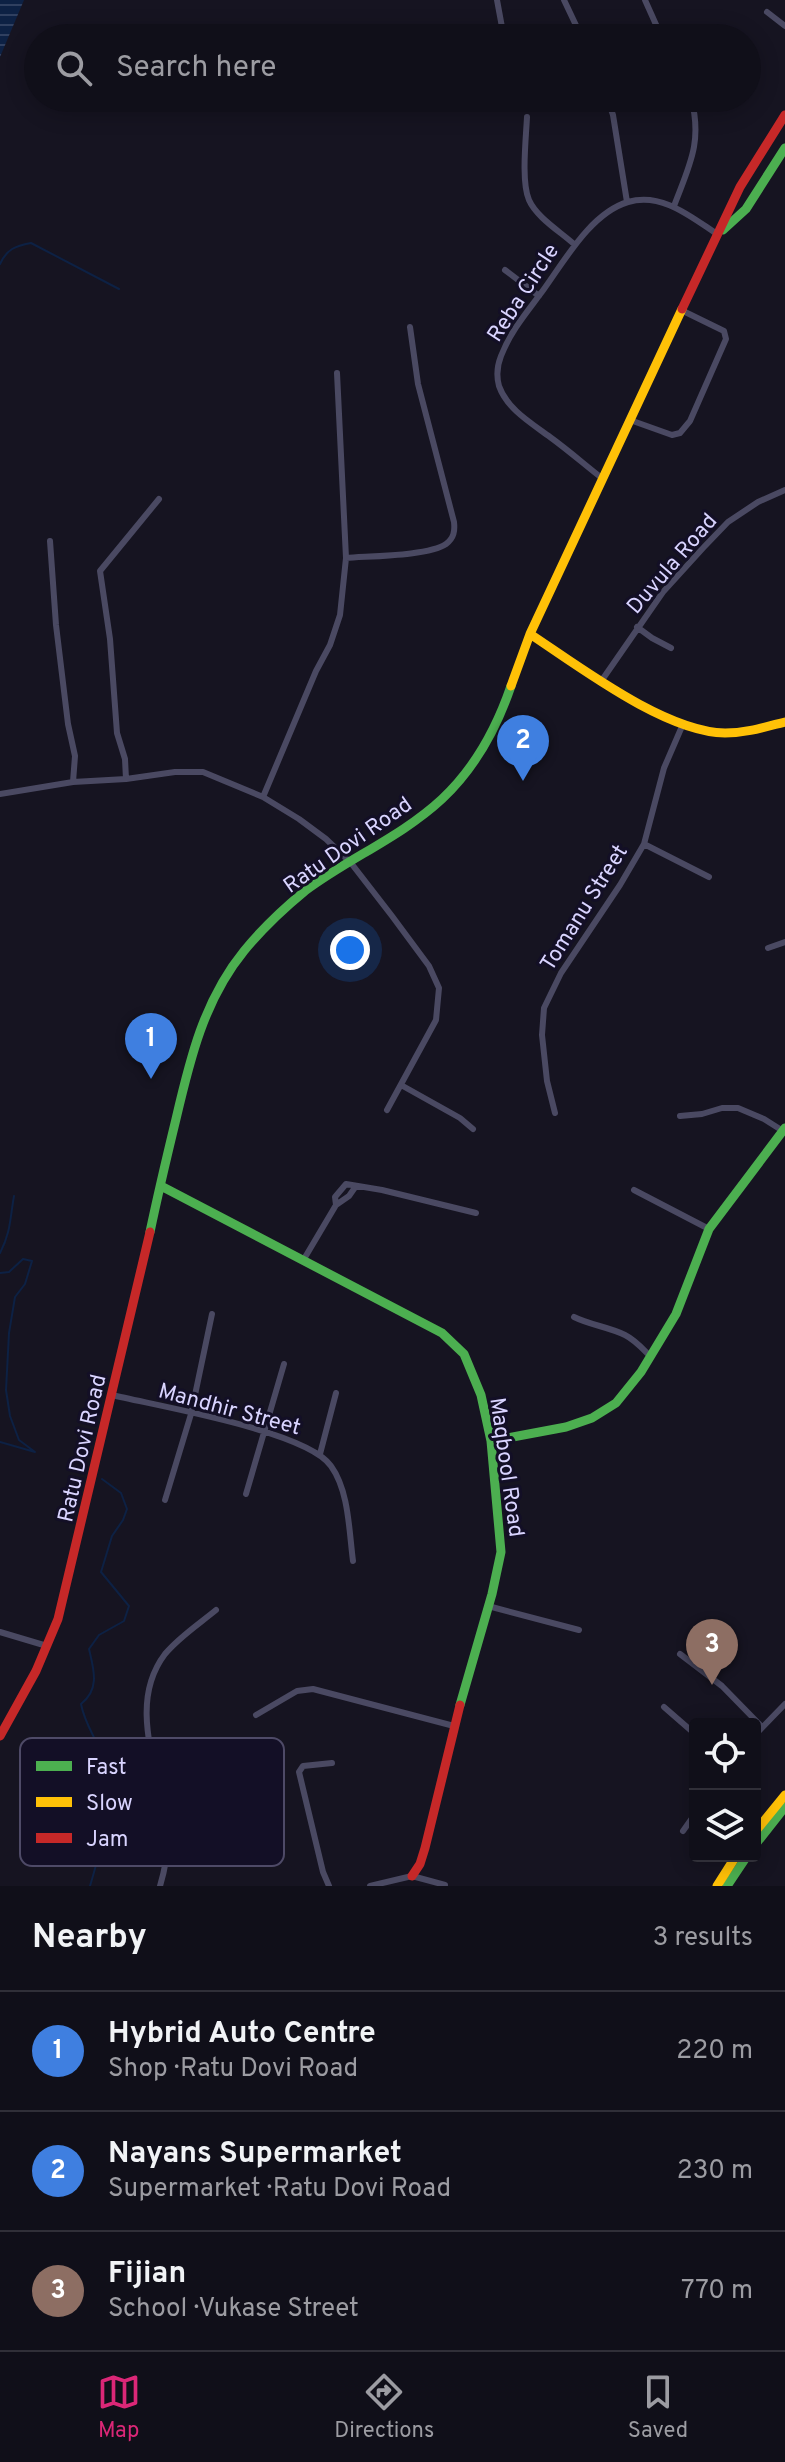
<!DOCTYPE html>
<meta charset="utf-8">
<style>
:root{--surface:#100f19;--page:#1e1d26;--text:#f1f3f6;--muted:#9c9ca2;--line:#302f38;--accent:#db2777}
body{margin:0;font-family:Overpass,sans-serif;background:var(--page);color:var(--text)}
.controls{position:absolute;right:24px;bottom:24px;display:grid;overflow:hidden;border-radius:8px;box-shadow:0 4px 20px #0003}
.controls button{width:72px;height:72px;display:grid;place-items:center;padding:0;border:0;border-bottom:2px solid var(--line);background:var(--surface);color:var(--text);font:40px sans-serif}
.you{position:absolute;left:350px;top:950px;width:28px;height:28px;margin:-20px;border:6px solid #fff;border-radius:50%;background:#1a73e8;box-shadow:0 0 0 12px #1a73e833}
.badge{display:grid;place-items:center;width:52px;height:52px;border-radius:50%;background:var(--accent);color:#fff;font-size:26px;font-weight:700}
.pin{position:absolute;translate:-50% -66px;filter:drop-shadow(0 2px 4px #0008)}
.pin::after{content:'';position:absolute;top:42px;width:28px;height:24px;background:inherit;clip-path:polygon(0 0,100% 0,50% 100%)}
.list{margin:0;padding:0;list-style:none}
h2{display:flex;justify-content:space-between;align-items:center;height:104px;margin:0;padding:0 32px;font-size:34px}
h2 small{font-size:26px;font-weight:400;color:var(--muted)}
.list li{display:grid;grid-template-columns:52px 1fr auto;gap:24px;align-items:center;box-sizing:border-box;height:120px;padding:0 32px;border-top:2px solid var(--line)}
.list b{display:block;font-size:30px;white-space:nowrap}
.list p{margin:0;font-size:26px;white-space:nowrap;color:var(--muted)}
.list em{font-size:26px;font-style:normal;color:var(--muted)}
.icon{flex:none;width:44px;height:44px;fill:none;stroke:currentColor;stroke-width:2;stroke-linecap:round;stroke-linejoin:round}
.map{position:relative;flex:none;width:785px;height:1886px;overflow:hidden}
.search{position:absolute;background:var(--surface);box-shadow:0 4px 20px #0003;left:24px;right:24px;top:24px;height:88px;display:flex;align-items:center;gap:20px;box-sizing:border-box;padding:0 28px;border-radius:44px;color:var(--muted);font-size:30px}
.sheet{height:464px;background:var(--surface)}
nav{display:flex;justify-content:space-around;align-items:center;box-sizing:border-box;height:112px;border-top:2px solid var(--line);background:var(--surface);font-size:22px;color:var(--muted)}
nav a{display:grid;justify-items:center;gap:4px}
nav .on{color:var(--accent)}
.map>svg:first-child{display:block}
</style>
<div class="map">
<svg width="785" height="1886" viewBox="0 0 785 1886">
<defs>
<pattern id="water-rules" width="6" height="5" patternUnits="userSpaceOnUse" patternTransform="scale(2)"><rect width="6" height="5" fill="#0d2144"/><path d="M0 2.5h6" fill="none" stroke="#304060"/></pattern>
</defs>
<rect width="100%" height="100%" fill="#161421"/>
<path fill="url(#water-rules)" d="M0 0H24L0 57Z"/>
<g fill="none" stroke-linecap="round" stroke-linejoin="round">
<path stroke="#0d2144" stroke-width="2" d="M0 264C7 249 15 246 31 243L119 289
M0 1253C11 1232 10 1218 14 1196
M0 1273 9 1272 23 1259 32 1261 25 1284 15 1297 9 1333 6 1390 10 1416 19 1440 35 1452 0 1442
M90 1886C102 1846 113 1803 104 1762 99 1742 85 1726 81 1704 100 1689 94 1670 89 1649L99 1635 124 1621 129 1606 101 1572 112 1536 123 1520 127 1509 121 1493 102 1479"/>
<path stroke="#4a4962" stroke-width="6" d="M497 0 504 38
M564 0 582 38
M645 0 662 38
M767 12 785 26
M607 98 613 115 627 202
M527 117C526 138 521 182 529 200 537 218 561 232 575 245
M674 206C689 166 703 142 691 98
M505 270 539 296
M630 420 672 435 680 433 690 421 726 339 724 331 681 310
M603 479C585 465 568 450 550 437 531 423 507 409 499 386 496 375 497 366 501 356 511 330 528 311 544 289 565 260 591 213 628 202 662 192 691 217 717 234
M50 541 56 625 68 724 75 756 73 782
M346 558C369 556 429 556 446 544 454 538 455 531 454 522L418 384 410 327
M637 627 652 638 671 648
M602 680 663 592 703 548 728 522 758 502 785 490
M126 779 125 759 117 733 110 639 100 571 159 499
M0 794 73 782 126 779 175 772H203L263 797 299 819 326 839 351 863 392 916 429 966 439 988 436 1020 387 1110
M263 797 316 671 330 645 340 615 346 558 337 373
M644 844 709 877
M768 948 785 942
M401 1085 460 1118 473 1129
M555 1113 547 1081 542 1035 544 1008 561 973 620 885 644 844 664 768 683 724
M680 1116 702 1114 722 1108H738L764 1119 783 1131
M634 1190 709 1229
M336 1205 349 1196 356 1186
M304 1259 336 1205 335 1197 346 1184 382 1190 476 1213
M574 1317C590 1325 609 1327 625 1335 635 1340 642 1348 650 1356
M112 1395C157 1406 307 1431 331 1466 349 1491 349 1531 353 1561
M320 1454 336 1393
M246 1494 284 1364
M165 1500 191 1414 212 1314
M488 1606 579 1630
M0 1632 47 1646
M680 1654 722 1686 762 1727
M664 1707 695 1734
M256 1715 297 1691 313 1689 454 1726
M755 1735 785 1704
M683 1831 695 1814
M160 1886C165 1869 169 1850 167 1832 162 1774 125 1707 165 1654 179 1637 199 1624 216 1610
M329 1886 323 1872 299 1772 303 1766 332 1763
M370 1886 412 1876 445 1885"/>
<path stroke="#4caf50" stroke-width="9" d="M723 230 746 209 785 148
M161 1186 442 1333 464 1354 481 1395 491 1441 501 1552 492 1594 460 1705
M150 1232C158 1194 167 1156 176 1119 190 1059 204 1000 244 951 262 929 283 909 305 891 349 858 401 837 442 799 474 769 497 727 511 686
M491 1441 566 1427 592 1418 616 1403 641 1372 676 1314 709 1229 785 1128
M755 1845 785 1807
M727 1886 747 1856"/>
<path stroke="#ffc107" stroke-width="9" d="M530 634C580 667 665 732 725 733 746 733 765 727 785 722
M511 686 530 634 682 309
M755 1832 785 1795
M717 1886 736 1856"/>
<path stroke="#c62828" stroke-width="9" d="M682 309 740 187 785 115
M0 1736 36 1671 58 1619 150 1232
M412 1876 420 1864 425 1848 460 1705"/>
</g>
<g text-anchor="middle" stroke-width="6" stroke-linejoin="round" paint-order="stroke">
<g font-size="22" fill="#d9d4ff" stroke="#130f26">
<text transform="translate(522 292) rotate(-57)" y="8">Reba Circle</text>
<text transform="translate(671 563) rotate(-49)" y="8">Duvula Road</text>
<text transform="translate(347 844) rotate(-35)" y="8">Ratu Dovi Road</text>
<text transform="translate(583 907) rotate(-58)" y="8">Tomanu Street</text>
<text transform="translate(230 1408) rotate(15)" y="8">Mandhir Street</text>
<text transform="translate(81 1448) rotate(-77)" y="8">Ratu Dovi Road</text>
<text transform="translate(508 1467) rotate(82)" y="8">Maqbool Road</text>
</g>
</g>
<rect x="20" y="1738" width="264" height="128" rx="12" fill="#130f26" stroke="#4e4a67" stroke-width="2"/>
<rect x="36" y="1761" width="36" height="10" fill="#4caf50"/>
<rect x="36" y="1797" width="36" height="10" fill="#ffc107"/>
<rect x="36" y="1833" width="36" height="10" fill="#c62828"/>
<g font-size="22" fill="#d9d4ff">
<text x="86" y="1774">Fast</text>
<text x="86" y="1810">Slow</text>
<text x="86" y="1846">Jam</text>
</g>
</svg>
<div class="controls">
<button><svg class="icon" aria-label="locate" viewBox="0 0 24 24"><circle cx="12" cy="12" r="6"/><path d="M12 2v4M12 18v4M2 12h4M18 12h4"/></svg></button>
<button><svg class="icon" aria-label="layers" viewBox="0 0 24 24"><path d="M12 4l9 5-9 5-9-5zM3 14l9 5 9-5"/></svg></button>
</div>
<div class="you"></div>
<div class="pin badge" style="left:151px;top:1079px;background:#3f7fe0">1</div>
<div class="pin badge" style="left:523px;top:781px;background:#3f7fe0">2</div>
<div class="pin badge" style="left:712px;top:1685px;background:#8d6e63">3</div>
<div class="search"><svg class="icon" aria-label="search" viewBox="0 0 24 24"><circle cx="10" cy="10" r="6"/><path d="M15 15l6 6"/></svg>Search here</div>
</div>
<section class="sheet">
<h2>Nearby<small>3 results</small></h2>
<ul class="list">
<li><span class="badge" style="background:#3f7fe0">1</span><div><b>Hybrid Auto Centre</b><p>Shop · Ratu Dovi Road</p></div><em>220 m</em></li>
<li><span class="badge" style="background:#3f7fe0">2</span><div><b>Nayans Supermarket</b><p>Supermarket · Ratu Dovi Road</p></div><em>230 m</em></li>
<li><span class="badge" style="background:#8d6e63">3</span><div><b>Fijian</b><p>School · Vukase Street</p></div><em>770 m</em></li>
</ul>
</section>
<nav>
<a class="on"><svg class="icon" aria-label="map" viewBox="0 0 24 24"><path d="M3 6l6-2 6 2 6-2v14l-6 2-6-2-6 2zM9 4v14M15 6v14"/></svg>Map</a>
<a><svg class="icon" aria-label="directions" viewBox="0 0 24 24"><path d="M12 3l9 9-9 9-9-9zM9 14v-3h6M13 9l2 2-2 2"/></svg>Directions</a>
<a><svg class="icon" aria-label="saved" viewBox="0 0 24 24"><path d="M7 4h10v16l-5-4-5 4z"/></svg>Saved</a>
</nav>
